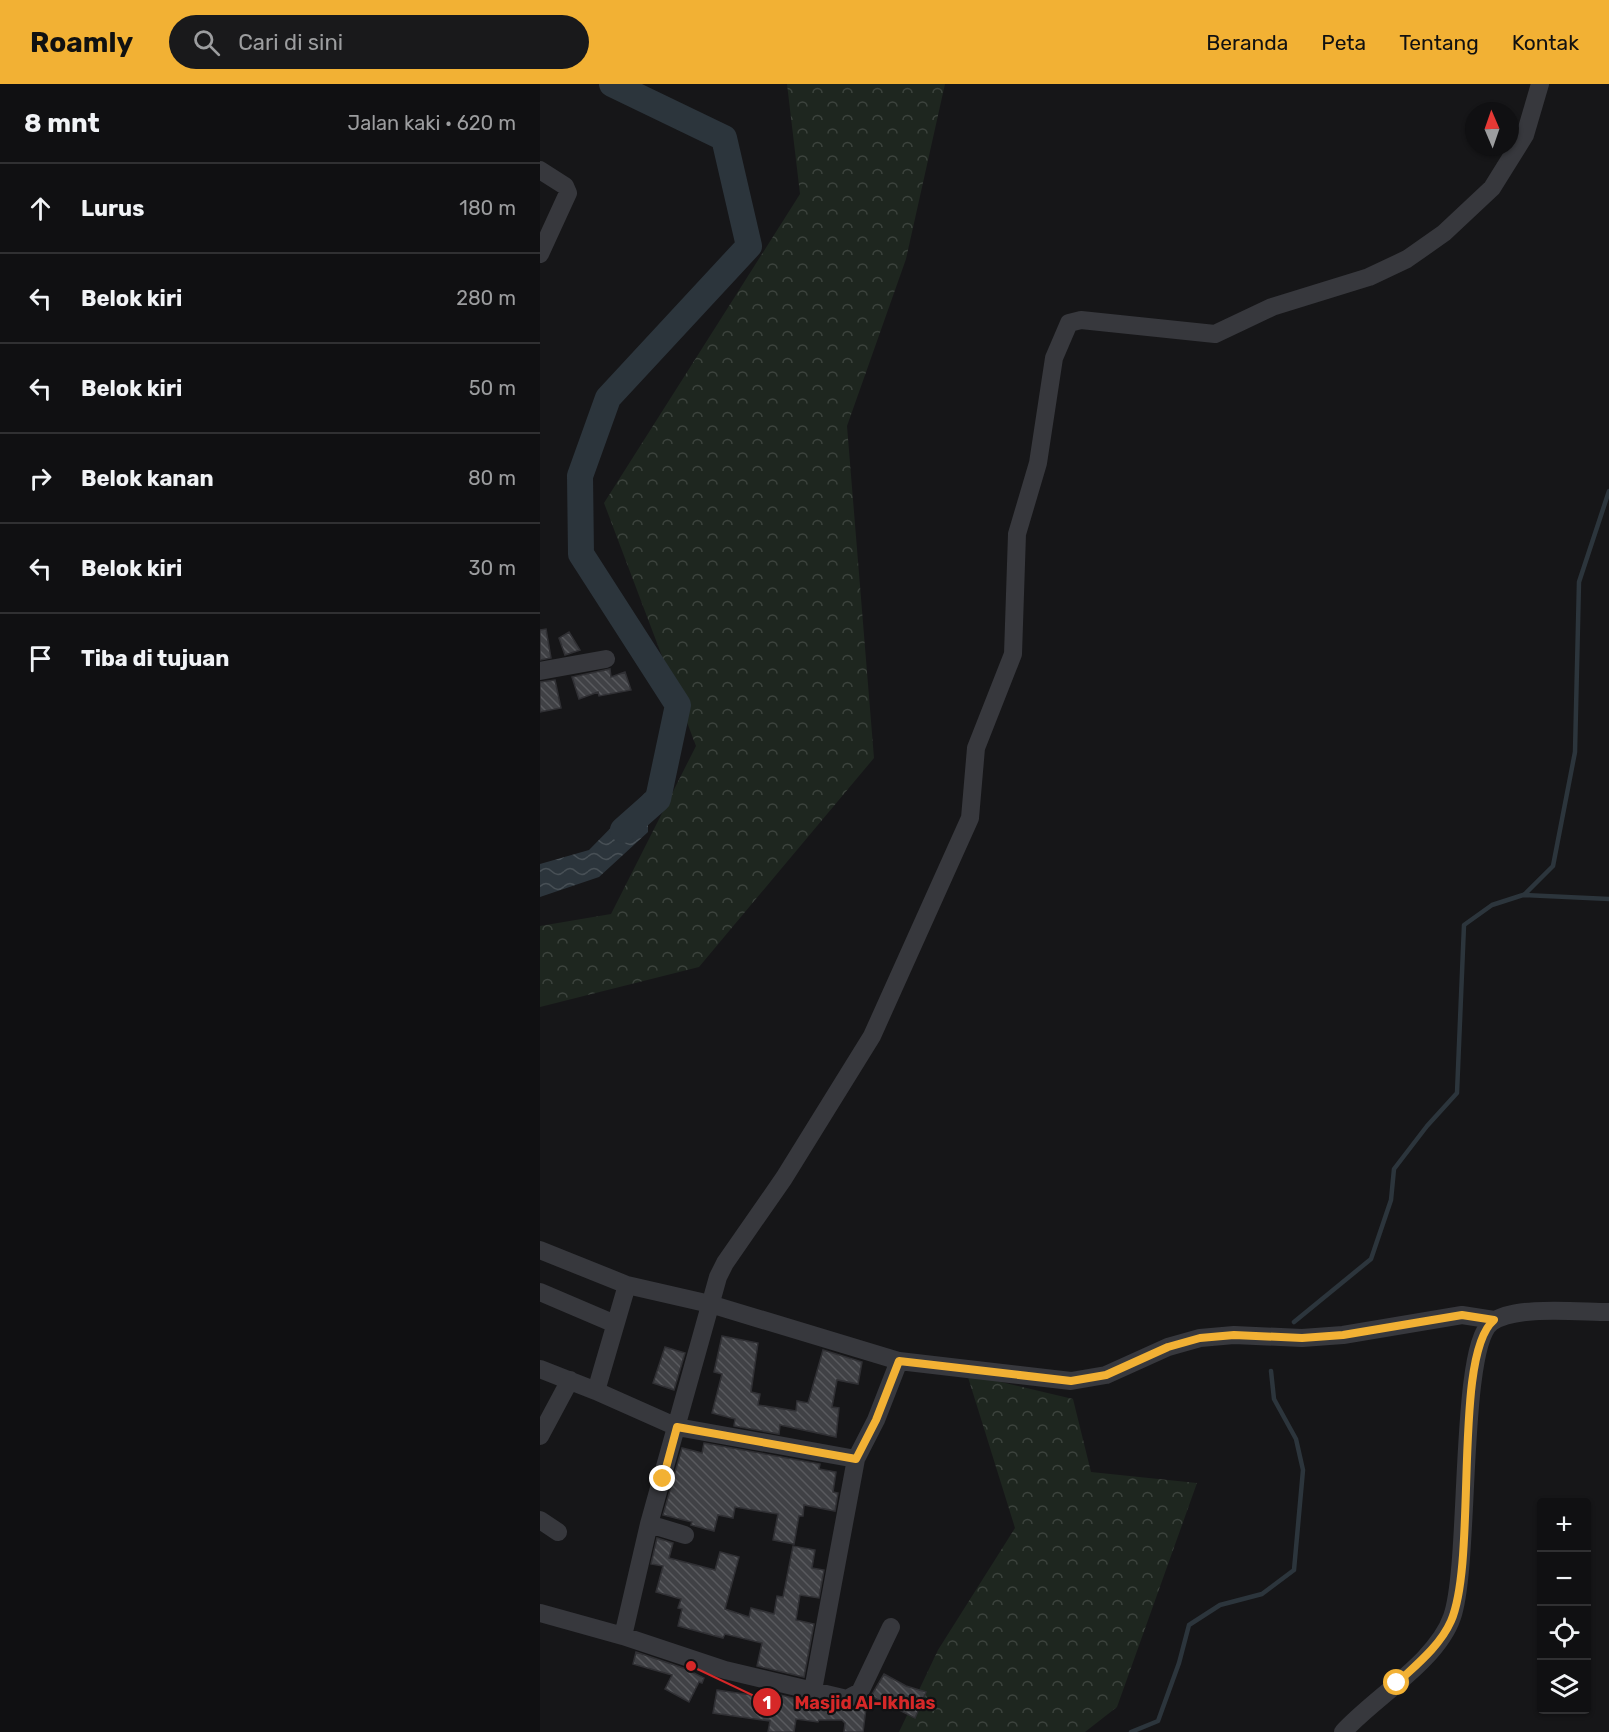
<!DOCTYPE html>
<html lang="id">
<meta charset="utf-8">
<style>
:root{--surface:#101012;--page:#19191b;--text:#f1f3f6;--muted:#9c9d9f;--line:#303032;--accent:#f2b134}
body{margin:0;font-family:Rubik,sans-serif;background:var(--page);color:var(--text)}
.controls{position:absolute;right:18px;bottom:18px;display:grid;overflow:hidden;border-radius:6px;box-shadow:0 2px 4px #0004}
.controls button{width:54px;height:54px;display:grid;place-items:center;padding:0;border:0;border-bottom:2px solid var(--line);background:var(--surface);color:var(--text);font:30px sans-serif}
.compass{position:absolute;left:925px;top:18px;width:54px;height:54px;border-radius:50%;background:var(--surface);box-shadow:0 2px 4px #0004;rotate:358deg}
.stop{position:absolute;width:18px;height:18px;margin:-14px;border:4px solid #f2b134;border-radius:50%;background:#fff}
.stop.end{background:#f2b134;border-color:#fff;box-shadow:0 2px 6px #0008}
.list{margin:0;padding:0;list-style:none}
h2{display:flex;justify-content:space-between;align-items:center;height:78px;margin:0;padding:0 24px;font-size:26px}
h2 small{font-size:20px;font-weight:400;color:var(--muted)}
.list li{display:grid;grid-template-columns:39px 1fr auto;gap:18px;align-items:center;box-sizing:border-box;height:90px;padding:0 24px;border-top:2px solid var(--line)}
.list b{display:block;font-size:22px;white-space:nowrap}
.list em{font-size:20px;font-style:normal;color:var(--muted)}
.icon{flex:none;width:33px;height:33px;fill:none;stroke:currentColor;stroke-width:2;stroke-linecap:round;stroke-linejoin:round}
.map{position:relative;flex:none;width:1069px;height:1648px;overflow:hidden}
header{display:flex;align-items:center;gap:36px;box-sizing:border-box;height:84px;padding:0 30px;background:var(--accent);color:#111}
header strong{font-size:28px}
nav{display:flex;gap:33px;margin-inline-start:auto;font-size:21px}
.search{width:420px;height:54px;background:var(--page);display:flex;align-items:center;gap:15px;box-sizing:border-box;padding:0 21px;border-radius:33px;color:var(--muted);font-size:22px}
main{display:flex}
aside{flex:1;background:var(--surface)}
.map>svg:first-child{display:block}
</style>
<header>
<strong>Roamly</strong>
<div class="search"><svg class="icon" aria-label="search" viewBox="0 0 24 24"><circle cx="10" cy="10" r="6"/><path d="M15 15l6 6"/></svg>Cari di sini</div>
<nav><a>Beranda</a><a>Peta</a><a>Tentang</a><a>Kontak</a></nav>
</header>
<main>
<aside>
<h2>8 mnt<small>Jalan kaki · 620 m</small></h2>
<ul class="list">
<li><svg class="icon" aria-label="ahead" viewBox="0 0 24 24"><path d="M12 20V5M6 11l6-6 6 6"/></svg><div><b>Lurus</b></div><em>180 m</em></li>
<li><svg class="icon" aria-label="left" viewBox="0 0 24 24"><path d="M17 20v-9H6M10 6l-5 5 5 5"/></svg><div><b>Belok kiri</b></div><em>280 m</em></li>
<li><svg class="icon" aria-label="left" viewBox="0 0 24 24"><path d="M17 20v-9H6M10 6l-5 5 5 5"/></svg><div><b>Belok kiri</b></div><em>50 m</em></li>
<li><svg class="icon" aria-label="right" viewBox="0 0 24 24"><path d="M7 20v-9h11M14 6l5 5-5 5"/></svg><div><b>Belok kanan</b></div><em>80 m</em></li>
<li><svg class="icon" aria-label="left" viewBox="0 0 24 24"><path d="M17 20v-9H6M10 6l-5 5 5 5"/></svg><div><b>Belok kiri</b></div><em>30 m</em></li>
<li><svg class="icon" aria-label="arrive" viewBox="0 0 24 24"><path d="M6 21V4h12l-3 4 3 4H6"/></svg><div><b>Tiba di tujuan</b></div></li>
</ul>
</aside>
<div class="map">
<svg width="1069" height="1648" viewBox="0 0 1069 1648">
<defs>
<pattern id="forest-crowns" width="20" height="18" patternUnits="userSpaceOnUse" patternTransform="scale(1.5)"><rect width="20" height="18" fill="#1e261f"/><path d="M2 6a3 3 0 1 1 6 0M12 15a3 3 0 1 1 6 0" fill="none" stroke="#3c433d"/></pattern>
<pattern id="water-waves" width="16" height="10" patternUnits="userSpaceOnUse" patternTransform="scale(1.5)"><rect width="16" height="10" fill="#2c353c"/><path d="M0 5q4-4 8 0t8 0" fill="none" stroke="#485056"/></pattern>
<pattern id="building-back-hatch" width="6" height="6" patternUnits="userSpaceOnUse" patternTransform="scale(1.5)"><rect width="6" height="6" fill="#404145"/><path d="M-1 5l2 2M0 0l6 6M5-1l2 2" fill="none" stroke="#595a5e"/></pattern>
</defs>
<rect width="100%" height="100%" fill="#161618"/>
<path fill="url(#forest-crowns)" d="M247 0H405L366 175 307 342 334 674 159 883 0 923V842L71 830 156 662 64 419 260 110Z
M427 1290 533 1315 551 1388 657 1399 577 1623 545 1648H359L398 1566 475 1444Z"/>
<path fill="url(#water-waves)" d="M108 706V748L59 793 0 813V780L49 766Z"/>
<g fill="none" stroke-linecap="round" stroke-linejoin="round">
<path stroke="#2c353c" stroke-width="4.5" d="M984 811 1013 782 1035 668 1039 498 1069 407
M754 1238 831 1175 851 1116 854 1085 887 1042 917 1009 924 841 952 821 983 811 1069 815
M591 1648 618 1637 639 1579 649 1541 680 1521 722 1510 754 1486 763 1386 756 1355 734 1315 731 1287"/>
<path stroke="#2c353c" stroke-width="26" d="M72 0 184 54 209 162 68 314 40 392 41 470 138 621 118 715 83 746"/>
</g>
<path fill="url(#building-back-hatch)" stroke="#303034" stroke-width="1.5" d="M6 545 11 574 0 576V546Z
M29 548 40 566 25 571 19 554Z
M70 585 71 593 85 588 91 606 59 612 58 608 39 615 32 593Z
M15 596 21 624 0 628V598Z
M182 1252 218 1259 211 1308 220 1310 218 1321 256 1327 257 1317 268 1319 283 1266 322 1278 318 1300 297 1296 292 1323 299 1324 296 1353 240 1341 239 1350 194 1342 195 1335 172 1329 182 1290 174 1288Z
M125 1263 145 1269 134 1306 113 1299Z
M164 1359 280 1380 279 1385 296 1388 293 1408 298 1409 295 1427 264 1421 263 1432H259L254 1460 233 1456 238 1430 195 1423 193 1434 178 1431 174 1447 151 1441 152 1438 123 1431 142 1364 162 1369Z
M117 1454 133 1459 129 1474 175 1486 180 1468 199 1473 185 1525 209 1533 211 1524 234 1530 237 1512 243 1513 253 1462 275 1466 272 1484 284 1486 279 1514 260 1511 256 1536 274 1540 264 1593 217 1582 222 1559 185 1550 183 1554 138 1542 142 1525 138 1524 141 1515 116 1508 123 1482 111 1480Z
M96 1568 146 1585 164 1594 162 1599 159 1598 149 1618 125 1605 132 1591 93 1580Z
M344 1590 366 1602 386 1608 375 1634 331 1612Z
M177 1606 218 1612 219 1606 304 1626 326 1624 323 1648H304L305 1639 302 1636H279L278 1638 256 1635 254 1648H228L230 1637 173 1629Z"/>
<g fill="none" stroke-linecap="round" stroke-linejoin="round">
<path stroke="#37383d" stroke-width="18" d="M0 86 25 102 28 109 0 170
M0 587 66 575
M0 1166 87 1201 56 1307 137 1343 316 1375 336 1336 359 1277
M87 1201 170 1220 359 1277 531 1297 566 1291 628 1263 660 1254 694 1251 762 1254 803 1251 922 1231 954 1236
M0 1208 75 1240
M0 1285 56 1307
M0 1352 30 1296
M0 1436 18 1448
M109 1440 145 1451
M0 1529 83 1552 185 1586 307 1615 320 1608 351 1543
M83 1552 109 1440 178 1193 185 1179 244 1094 332 952 430 734 436 664 473 570 477 450 498 379 514 274 529 239 541 236 675 250 732 223 829 193 867 175 904 149 952 104 985 51 1000 0
M273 1606 316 1375
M803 1648C835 1613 897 1577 912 1533 931 1479 918 1262 952 1238 976 1221 1039 1228 1069 1228"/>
</g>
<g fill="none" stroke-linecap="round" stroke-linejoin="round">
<path stroke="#f2b134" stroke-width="8" d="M123 1395 137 1343 316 1375 336 1336 359 1277 531 1297 566 1291 628 1263 660 1254 694 1251 762 1254 803 1251 922 1231 954 1236C912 1271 938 1475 911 1537 900 1562 876 1581 857 1599"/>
</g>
<path fill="none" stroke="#d62828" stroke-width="2" d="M151 1582L227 1618"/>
<g fill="#d62828" stroke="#111113" stroke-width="2">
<circle cx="151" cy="1582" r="6"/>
<circle cx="227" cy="1618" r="15"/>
</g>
<g font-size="18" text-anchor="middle" font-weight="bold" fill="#fff">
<text x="227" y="1625">1</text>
</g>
<g font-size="18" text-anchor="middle" font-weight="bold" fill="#d62828" stroke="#111113" stroke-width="4.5" stroke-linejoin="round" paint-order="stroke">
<text x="325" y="1625">Masjid Al-Ikhlas</text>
</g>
</svg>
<div class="controls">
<button>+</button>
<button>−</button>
<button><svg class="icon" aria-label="locate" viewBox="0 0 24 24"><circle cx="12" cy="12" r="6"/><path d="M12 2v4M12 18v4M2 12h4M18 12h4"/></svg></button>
<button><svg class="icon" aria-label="layers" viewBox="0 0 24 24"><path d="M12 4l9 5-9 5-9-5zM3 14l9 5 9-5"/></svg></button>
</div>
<svg class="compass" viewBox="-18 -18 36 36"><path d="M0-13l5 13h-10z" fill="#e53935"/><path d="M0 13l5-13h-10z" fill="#9c9d9f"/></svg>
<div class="stop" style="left:857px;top:1599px"></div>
<div class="stop end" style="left:123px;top:1395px"></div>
</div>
</main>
